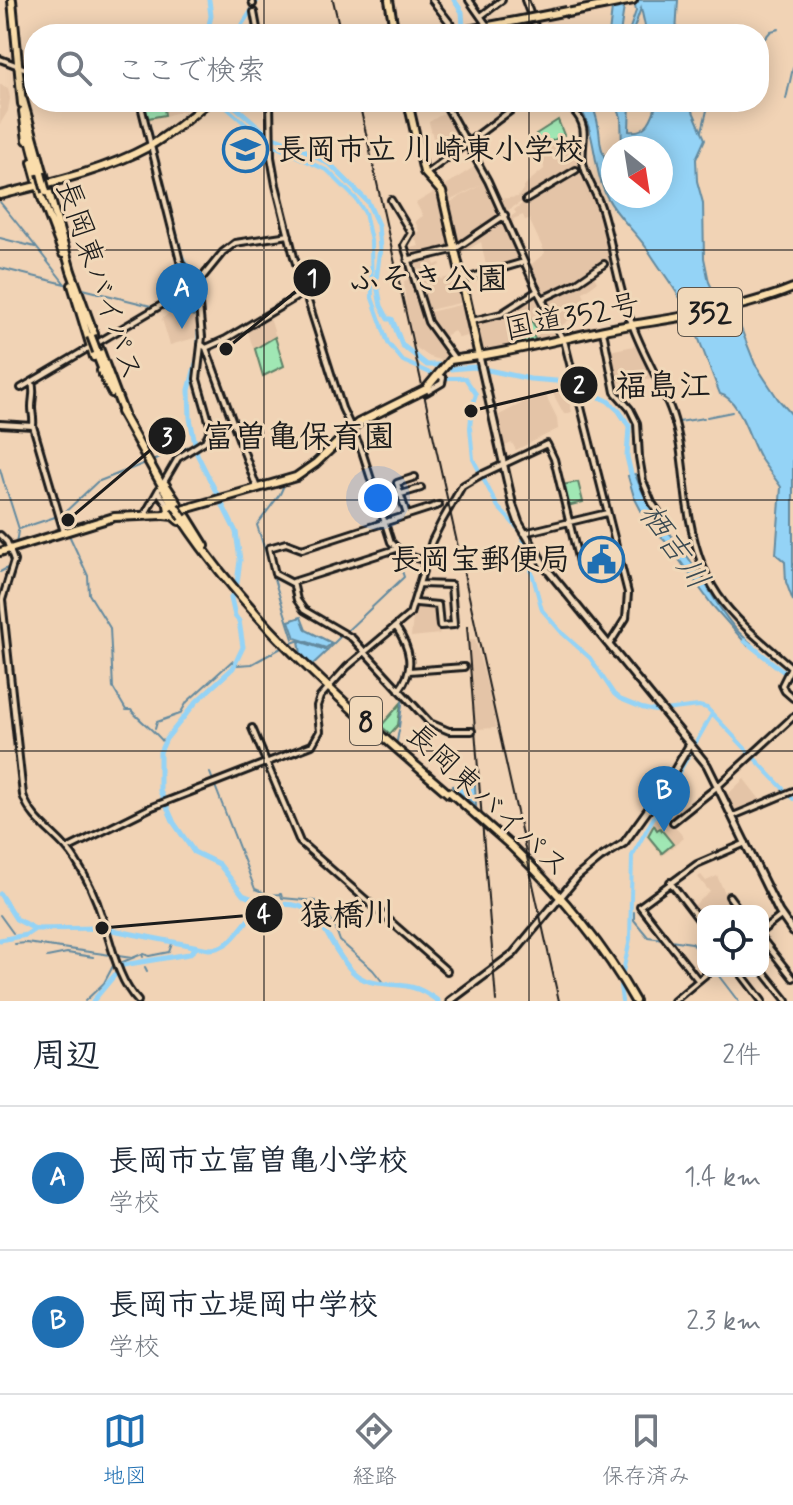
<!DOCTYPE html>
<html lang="ja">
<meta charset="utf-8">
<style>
:root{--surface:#fff;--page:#f6f6f7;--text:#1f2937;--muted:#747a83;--line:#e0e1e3;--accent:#1f6fb2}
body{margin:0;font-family:Mynerve,"Klee One",sans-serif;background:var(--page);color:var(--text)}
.controls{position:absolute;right:24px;bottom:24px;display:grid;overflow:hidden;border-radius:16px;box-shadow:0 4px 20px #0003}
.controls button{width:72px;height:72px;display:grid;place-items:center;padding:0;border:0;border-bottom:2px solid var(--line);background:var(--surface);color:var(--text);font:40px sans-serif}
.compass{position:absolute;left:601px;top:136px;width:72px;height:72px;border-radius:50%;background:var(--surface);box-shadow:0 4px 20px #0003;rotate:150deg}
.you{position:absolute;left:378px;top:498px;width:28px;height:28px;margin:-20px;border:6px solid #fff;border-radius:50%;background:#1a73e8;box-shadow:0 0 0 12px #1a73e833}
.badge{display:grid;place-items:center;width:52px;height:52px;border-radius:50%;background:var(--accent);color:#fff;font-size:26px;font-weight:700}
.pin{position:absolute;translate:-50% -66px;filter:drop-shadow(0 2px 4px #0008)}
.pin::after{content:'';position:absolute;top:42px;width:28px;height:24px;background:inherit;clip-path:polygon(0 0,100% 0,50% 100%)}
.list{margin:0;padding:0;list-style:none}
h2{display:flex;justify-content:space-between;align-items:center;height:104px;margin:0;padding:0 32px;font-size:34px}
h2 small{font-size:26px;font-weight:400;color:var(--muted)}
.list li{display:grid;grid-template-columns:52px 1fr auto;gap:24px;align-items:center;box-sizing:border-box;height:144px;padding:0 32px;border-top:2px solid var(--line)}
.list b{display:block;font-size:30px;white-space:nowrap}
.list p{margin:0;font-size:26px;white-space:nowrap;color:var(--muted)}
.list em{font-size:26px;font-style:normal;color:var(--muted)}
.icon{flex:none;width:44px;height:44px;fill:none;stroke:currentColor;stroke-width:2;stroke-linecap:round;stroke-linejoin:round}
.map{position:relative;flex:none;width:793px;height:1001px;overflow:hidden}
.search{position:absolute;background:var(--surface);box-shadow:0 4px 20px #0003;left:24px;right:24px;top:24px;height:88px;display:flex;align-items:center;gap:20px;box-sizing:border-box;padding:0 28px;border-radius:32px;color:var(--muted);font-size:30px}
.sheet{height:392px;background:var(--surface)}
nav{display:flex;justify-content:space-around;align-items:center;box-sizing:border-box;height:112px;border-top:2px solid var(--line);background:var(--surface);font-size:22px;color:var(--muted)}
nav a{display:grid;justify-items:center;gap:4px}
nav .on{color:var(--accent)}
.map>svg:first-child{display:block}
</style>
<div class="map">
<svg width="793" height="1001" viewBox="0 0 793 1001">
<rect width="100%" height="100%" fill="#f1d3b5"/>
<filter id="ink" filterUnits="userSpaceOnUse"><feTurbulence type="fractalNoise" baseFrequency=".0125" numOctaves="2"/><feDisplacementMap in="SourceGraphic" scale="16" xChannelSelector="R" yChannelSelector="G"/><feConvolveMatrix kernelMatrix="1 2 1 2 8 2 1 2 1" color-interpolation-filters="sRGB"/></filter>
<g filter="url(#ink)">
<path fill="#e4c4a7" d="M0 84 8 88 10 98 8 111 0 124Z
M143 102H186L188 110 148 120Z
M446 112 460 136 436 150 429 122Z
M244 127 252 135 259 163 239 168 230 131Z
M579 137 582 165 505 212 499 199 518 197 527 183 544 169 542 147Z
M477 165 502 215 456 246 447 204 483 184 447 202 443 187Z
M582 167 597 204 609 259 579 280 542 297 528 267 545 253 529 219 525 220 523 215 513 219 514 222 510 224 508 219 516 213 514 210 530 198Z
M438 190 452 246 411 257V248L419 246 413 235 419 231 415 221 423 216 416 203Z
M505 219 521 261 487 270 481 242 458 255V253Z
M431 257 435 265 440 263 441 265 437 267 441 279 458 275 464 302 429 310 420 277 415 280 414 277 420 272 414 261Z
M592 273 597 282 583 292 585 298 581 300 582 309 559 328 543 300Z
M412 278 426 321 449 356 444 361 430 357 415 347 406 308 404 281Z
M537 294 559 338 481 353 474 322 494 317Z
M464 304 471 335 459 338 454 331 440 339 425 313Z
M170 312 197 318 198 337 170 345 162 319Z
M269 315 285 366 263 378 247 329Z
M639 345 654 378 616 383 609 351Z
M551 390 576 393 579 403 570 405 572 412 564 414Z
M546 396 557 418 558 429 516 450 512 443 501 448 495 421 500 419 499 415 534 397Z
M417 604 438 605 440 634 411 637 413 617Z
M475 639 493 708 496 728 476 729 468 640Z
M744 779 762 802 734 814 726 796Z
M661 808 684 838 662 856 646 836Z
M701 875 706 881 717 876 725 893 739 911H703V923L691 908 710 892 698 877Z"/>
<path fill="#a0e7b4" stroke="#5e8268" stroke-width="2" d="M163 102 165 115 148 118 144 103Z
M558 120 564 135 542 146 536 134Z
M251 136 258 162 247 165 240 140Z
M527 314 538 331 532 334 537 342 519 346 508 328Z
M275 337 284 366 263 376 255 349Z
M578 482 583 502 567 506 562 485Z
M401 703 398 725 390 734 381 726Z
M654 825 657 830 660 828 673 844 662 853 648 836Z"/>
<path fill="#94d3f6" stroke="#648a9f" stroke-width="2" d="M613 0H625L620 34H609Z
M634 0H678L676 34H642L645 26 641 8 632 34H628L636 11Z
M560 102H591C597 116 599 125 600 139 600 152 609 164 612 177 614 182 613 190 613 196H661V148H622L621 117 615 102H630L629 131C647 134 653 117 657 102H689L705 139 696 159 697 181 703 203 704 258 709 282 721 308 738 321 755 364 778 399 793 416V601L786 582 785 562 776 554 781 487C775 478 768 470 762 461 750 444 741 399 720 394 710 369 701 344 691 319 682 297 665 276 652 256 639 234 619 220 607 197 592 168 597 131 578 105Z
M635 474C650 515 669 529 692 563 711 589 724 623 751 643L748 646 712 605 667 543 648 524 634 497 628 476Z
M301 617 306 630 332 643 326 648 295 638 289 621Z
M299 641 326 650 327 651 312 665 301 654Z
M475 784 476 806 452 787V786Z"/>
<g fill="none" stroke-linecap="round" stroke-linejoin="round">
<path stroke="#648a9f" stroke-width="2" d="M759 45 771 31 779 29
M786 99 793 68
M702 131 709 102
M0 202 24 232
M25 233 65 284
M0 238 35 247
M0 268 69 285
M79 288 155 307
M160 308 198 317
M707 417 732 412
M679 422 704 418
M152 460 195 444
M145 463H146
M0 469 4 483
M285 483 280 494 257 525 293 639
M5 485 19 529 58 516
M62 515 66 529
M62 515 97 482 143 464
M69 535 88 576 89 594 110 628 113 688 126 710H131C142 723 154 730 164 743
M16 544 18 531
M0 572 11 566
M347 631 404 577 396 553
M289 644 300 640 327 650 342 635
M409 647 410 645
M399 727 403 697
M155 729 157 722 180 714 187 702 232 661 237 665 252 664 283 647
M397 741 399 730
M210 773 255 889 270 895 281 894 282 898 315 901 334 924 340 941 373 970 385 985
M634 912V920L648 937 692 943 703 956
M0 915 13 933
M15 944 26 943 132 958
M144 954 149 956 169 952 173 941
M47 957 67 953 93 957
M145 967 147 971
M715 971 738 1001
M85 1001 104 983 113 966 142 954 143 957"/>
<path stroke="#94d3f6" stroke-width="4" d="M236 34 258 0
M220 102 266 142 328 171 356 199 365 213 371 241 372 298 388 343 403 361 430 373
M445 378H465L476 394 472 407 470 428 473 459 498 507 521 532 542 610 562 633 590 658 614 694 620 699 642 708 655 711 699 706 707 708 793 799
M622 1001 620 986 630 939 632 856 712 714"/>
<path stroke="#94d3f6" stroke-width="5" d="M454 0 462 12 463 28
M207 34 211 16 209 0
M230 102 268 135 295 145 331 165 368 202 378 225 380 248 376 280 381 306 388 319H392L402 345 427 365H441L450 369 474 367 530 379 556 381 581 388 608 401 619 411 629 426 627 457 633 482
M144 111 151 136
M154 150 181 255 194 283
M199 329V352L189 390 190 418 197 454 236 532 240 560 237 583 231 598 235 616 239 621 243 647 233 668 197 701 166 739 160 752V791L174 823 194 852 219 864 243 895 271 906
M745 641 793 679
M0 894 16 919 35 929 102 928 209 949C238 949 242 914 267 907 324 892 322 941 352 971 370 989 389 981 411 987 421 989 430 995 438 1001
M0 940 26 935 35 929
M93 1001 123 965 189 954 197 947"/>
<defs>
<path id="tertiary" d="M252 0 253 4
M432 0 457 32
M469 0 488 27
M525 0 538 34
M254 12 258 34
M481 16 502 0
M0 59 34 72
M140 102 180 261 192 286
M270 102 271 157 276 185 294 257 342 408 362 451 391 542 404 555 427 561
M444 102 488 181 535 286 565 344 628 593 626 618 609 645
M563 107 573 110C593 130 578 146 584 167 588 181 596 193 601 207 613 244 617 286 632 324 643 355 661 382 672 413 682 443 683 473 687 503 700 592 727 612 791 667L782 685 785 691 793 698
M427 173 522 102
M391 200 411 233 404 245 428 322 454 358
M526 200 576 170
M455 249 505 215
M462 280 524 262
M542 299 578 282 604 264
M472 321 501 314 537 291
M603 331 615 392 630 409 637 423 639 457 643 481 652 503 664 520
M201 344 206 348 257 488
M206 348 226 339 305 292
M32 382C35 392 32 397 32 407 32 414 34 418 33 426L64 532
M21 388 197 284 223 252 235 243 289 235
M425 393 442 383 443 378 438 375
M0 424 33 426
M483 474 547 444 554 459 580 566
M164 482 178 458 205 441 211 428 197 379 202 337 197 284
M158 491 167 504
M378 501 421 488
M407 515 397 483 415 477
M144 516 159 489
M524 533 607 513
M0 535 7 542 14 561 2 600 23 795C33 825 61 835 76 861 87 878 96 898 102 917 112 945 117 979 138 1001
M396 549 293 582 297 600 304 610 352 638 430 723 449 731H472
M292 583 275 574 269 548 286 543 302 549 439 505
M416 603 438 605 440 626 454 625 451 585 420 584
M396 627C410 648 416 668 399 690
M409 671 464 667
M252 728 300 842 447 971
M733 816 793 791
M673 822 718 786 793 717
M67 849 152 807 312 745 320 731 317 706 320 697 347 667 410 614 432 541 442 521 462 486 482 474
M670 882 703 925
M729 896 740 911
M763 930 781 916
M763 940 793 978
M739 971 762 1001
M763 971 787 1001
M698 980 640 906 697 864 746 843
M674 1001 710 971"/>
<path id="secondary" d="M408 260 455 249
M479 356 513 506 519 523 546 568 707 765 779 912 793 932
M450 1001 513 954 578 876 600 858 624 843 666 785 690 744"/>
<path id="primary" d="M426 389 450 360 479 356
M0 552 114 517 164 515 296 477 316 463 358 423 414 395"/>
<path id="trunk" d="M12 0 22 104
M389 0 395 34
M567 13 633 0
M446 34 516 21
M23 100 71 271 94 334 95 344 99 348 124 414
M408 102 424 172 442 192 479 356C526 349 572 336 619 327 678 317 737 311 793 288
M23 111 27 140
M29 135 39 174
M32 162 42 198 63 254
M0 195C49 183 104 171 148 147 170 134 189 118 208 102
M72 285 94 357
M96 353 104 373
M101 371 112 393
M121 412 174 507
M165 484 178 504V511L187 517 205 546
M168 505 169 511 164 515 173 516 179 521
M181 518C253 626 351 710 449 794
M510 845C559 892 602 942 635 1001"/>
</defs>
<use href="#tertiary" stroke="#1c1c1c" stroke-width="10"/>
<use href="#secondary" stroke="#1c1c1c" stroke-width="11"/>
<use href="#primary" stroke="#1c1c1c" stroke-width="12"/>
<use href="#trunk" stroke="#1c1c1c" stroke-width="12"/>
<use href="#tertiary" stroke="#f1d8b9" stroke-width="4"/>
<use href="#secondary" stroke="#f1d8b9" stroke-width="5"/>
<use href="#primary" stroke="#faddab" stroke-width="6"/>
<use href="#trunk" stroke="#faddab" stroke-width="6"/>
<path stroke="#1c1c1c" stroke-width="2" d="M333 0 341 34
M359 102 559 1001
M467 626 496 1001"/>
<defs>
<path id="primary-bridge" d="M414 395 426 389"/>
<path id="trunk-bridge" d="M516 21 567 11
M41 173 46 192
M91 336 97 352
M175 506 183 518
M450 792 510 845"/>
</defs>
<use href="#primary-bridge" stroke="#1c1c1c" stroke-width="12" stroke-linecap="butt"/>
<use href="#trunk-bridge" stroke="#1c1c1c" stroke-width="12" stroke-linecap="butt"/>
<use href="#primary-bridge" stroke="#faddab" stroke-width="6"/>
<use href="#trunk-bridge" stroke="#faddab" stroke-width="6"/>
</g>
</g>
<path fill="none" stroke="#1c1c1c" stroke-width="2" stroke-opacity="0.55" d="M264 0V34M529 0V34M264 102V1001M529 102V1001M0 250H793M0 500H793M0 751H793"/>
<defs>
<symbol id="school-ring" viewBox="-11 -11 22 22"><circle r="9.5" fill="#f1d8b9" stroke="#1f6fb2" stroke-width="1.5"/><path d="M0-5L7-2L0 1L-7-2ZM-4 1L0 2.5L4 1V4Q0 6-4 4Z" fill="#1f6fb2"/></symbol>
<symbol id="civic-ring" viewBox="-11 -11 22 22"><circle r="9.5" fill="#f1d8b9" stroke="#1f6fb2" stroke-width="1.5"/><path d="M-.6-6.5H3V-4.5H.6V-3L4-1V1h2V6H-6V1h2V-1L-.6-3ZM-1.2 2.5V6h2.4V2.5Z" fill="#1f6fb2"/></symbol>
</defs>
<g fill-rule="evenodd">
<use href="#school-ring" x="220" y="124" width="51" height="51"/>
<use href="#civic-ring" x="576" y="534" width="51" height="51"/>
</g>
<g text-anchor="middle" stroke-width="6" stroke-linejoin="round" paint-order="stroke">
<g fill="#f1d8b9" stroke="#5c544b" stroke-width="2">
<rect x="678" y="288" width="64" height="48" rx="6"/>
<rect x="350" y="697" width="32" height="48" rx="6"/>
</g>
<g font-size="28" font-weight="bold" fill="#1c1c1c">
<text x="710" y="322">352</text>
<text x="366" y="731">8</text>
</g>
<g font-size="30" font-weight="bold" fill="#1c1c1c" stroke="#f1d8b9" text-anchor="start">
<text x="276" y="159">長岡市立 川崎東小学校</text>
<text x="570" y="569" text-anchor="end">長岡宝郵便局</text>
</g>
<g font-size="30" fill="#1c1c1c" stroke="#f1d8b9">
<text transform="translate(100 280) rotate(71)" y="10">長岡東バイパス</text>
<text transform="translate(572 316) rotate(-11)" y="10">国道352号</text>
<text transform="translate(488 800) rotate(43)" y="10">長岡東バイパス</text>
</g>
<g font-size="32" font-style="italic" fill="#3a4a52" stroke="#f1d8b9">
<text transform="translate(675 546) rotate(55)" y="11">栖吉川</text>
</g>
</g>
<path fill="none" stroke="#1c1c1c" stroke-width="3" d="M226 349L312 278M471 411L579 385M68 520L167 436M102 928L264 914"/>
<g fill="#1c1c1c" stroke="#f1d8b9" stroke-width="3">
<circle cx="226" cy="349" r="8"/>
<circle cx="471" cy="411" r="8"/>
<circle cx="68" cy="520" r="8"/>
<circle cx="102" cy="928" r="8"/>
<circle cx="312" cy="278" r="20"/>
<circle cx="579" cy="385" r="20"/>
<circle cx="167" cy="436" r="20"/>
<circle cx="264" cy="914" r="20"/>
</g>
<g font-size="24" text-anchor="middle" font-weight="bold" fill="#fff">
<text x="312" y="286">1</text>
<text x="579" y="393">2</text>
<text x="167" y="445">3</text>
<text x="264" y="922">4</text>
</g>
<g font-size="32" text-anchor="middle" font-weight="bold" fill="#1c1c1c" stroke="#f1d8b9" stroke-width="6" stroke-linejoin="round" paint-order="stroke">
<text x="428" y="289">ふそき公園</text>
<text x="663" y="396">福島江</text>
<text x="299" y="447">富曽亀保育園</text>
<text x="348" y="925">猿橋川</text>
</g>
</svg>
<div class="controls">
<button><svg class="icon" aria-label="locate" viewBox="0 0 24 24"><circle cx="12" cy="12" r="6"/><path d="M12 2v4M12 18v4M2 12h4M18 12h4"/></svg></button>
</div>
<svg class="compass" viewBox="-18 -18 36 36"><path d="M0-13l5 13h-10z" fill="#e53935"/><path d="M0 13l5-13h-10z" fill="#747a83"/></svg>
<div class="you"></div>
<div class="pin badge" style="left:182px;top:329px">A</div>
<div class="pin badge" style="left:664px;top:832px">B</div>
<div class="search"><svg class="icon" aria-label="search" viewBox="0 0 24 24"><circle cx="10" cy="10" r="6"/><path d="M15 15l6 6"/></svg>ここで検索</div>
</div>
<section class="sheet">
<h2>周辺<small>2件</small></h2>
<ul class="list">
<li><span class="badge">A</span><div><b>長岡市立富曽亀小学校</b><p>学校</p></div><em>1.4 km</em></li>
<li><span class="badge">B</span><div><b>長岡市立堤岡中学校</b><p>学校</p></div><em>2.3 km</em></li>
</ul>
</section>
<nav>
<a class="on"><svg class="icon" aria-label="map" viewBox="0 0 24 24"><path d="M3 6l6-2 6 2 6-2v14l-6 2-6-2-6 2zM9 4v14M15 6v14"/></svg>地図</a>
<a><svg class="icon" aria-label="directions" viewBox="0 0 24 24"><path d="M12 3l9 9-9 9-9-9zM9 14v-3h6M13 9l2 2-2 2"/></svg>経路</a>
<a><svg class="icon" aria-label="saved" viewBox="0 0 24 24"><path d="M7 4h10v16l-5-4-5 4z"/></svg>保存済み</a>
</nav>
